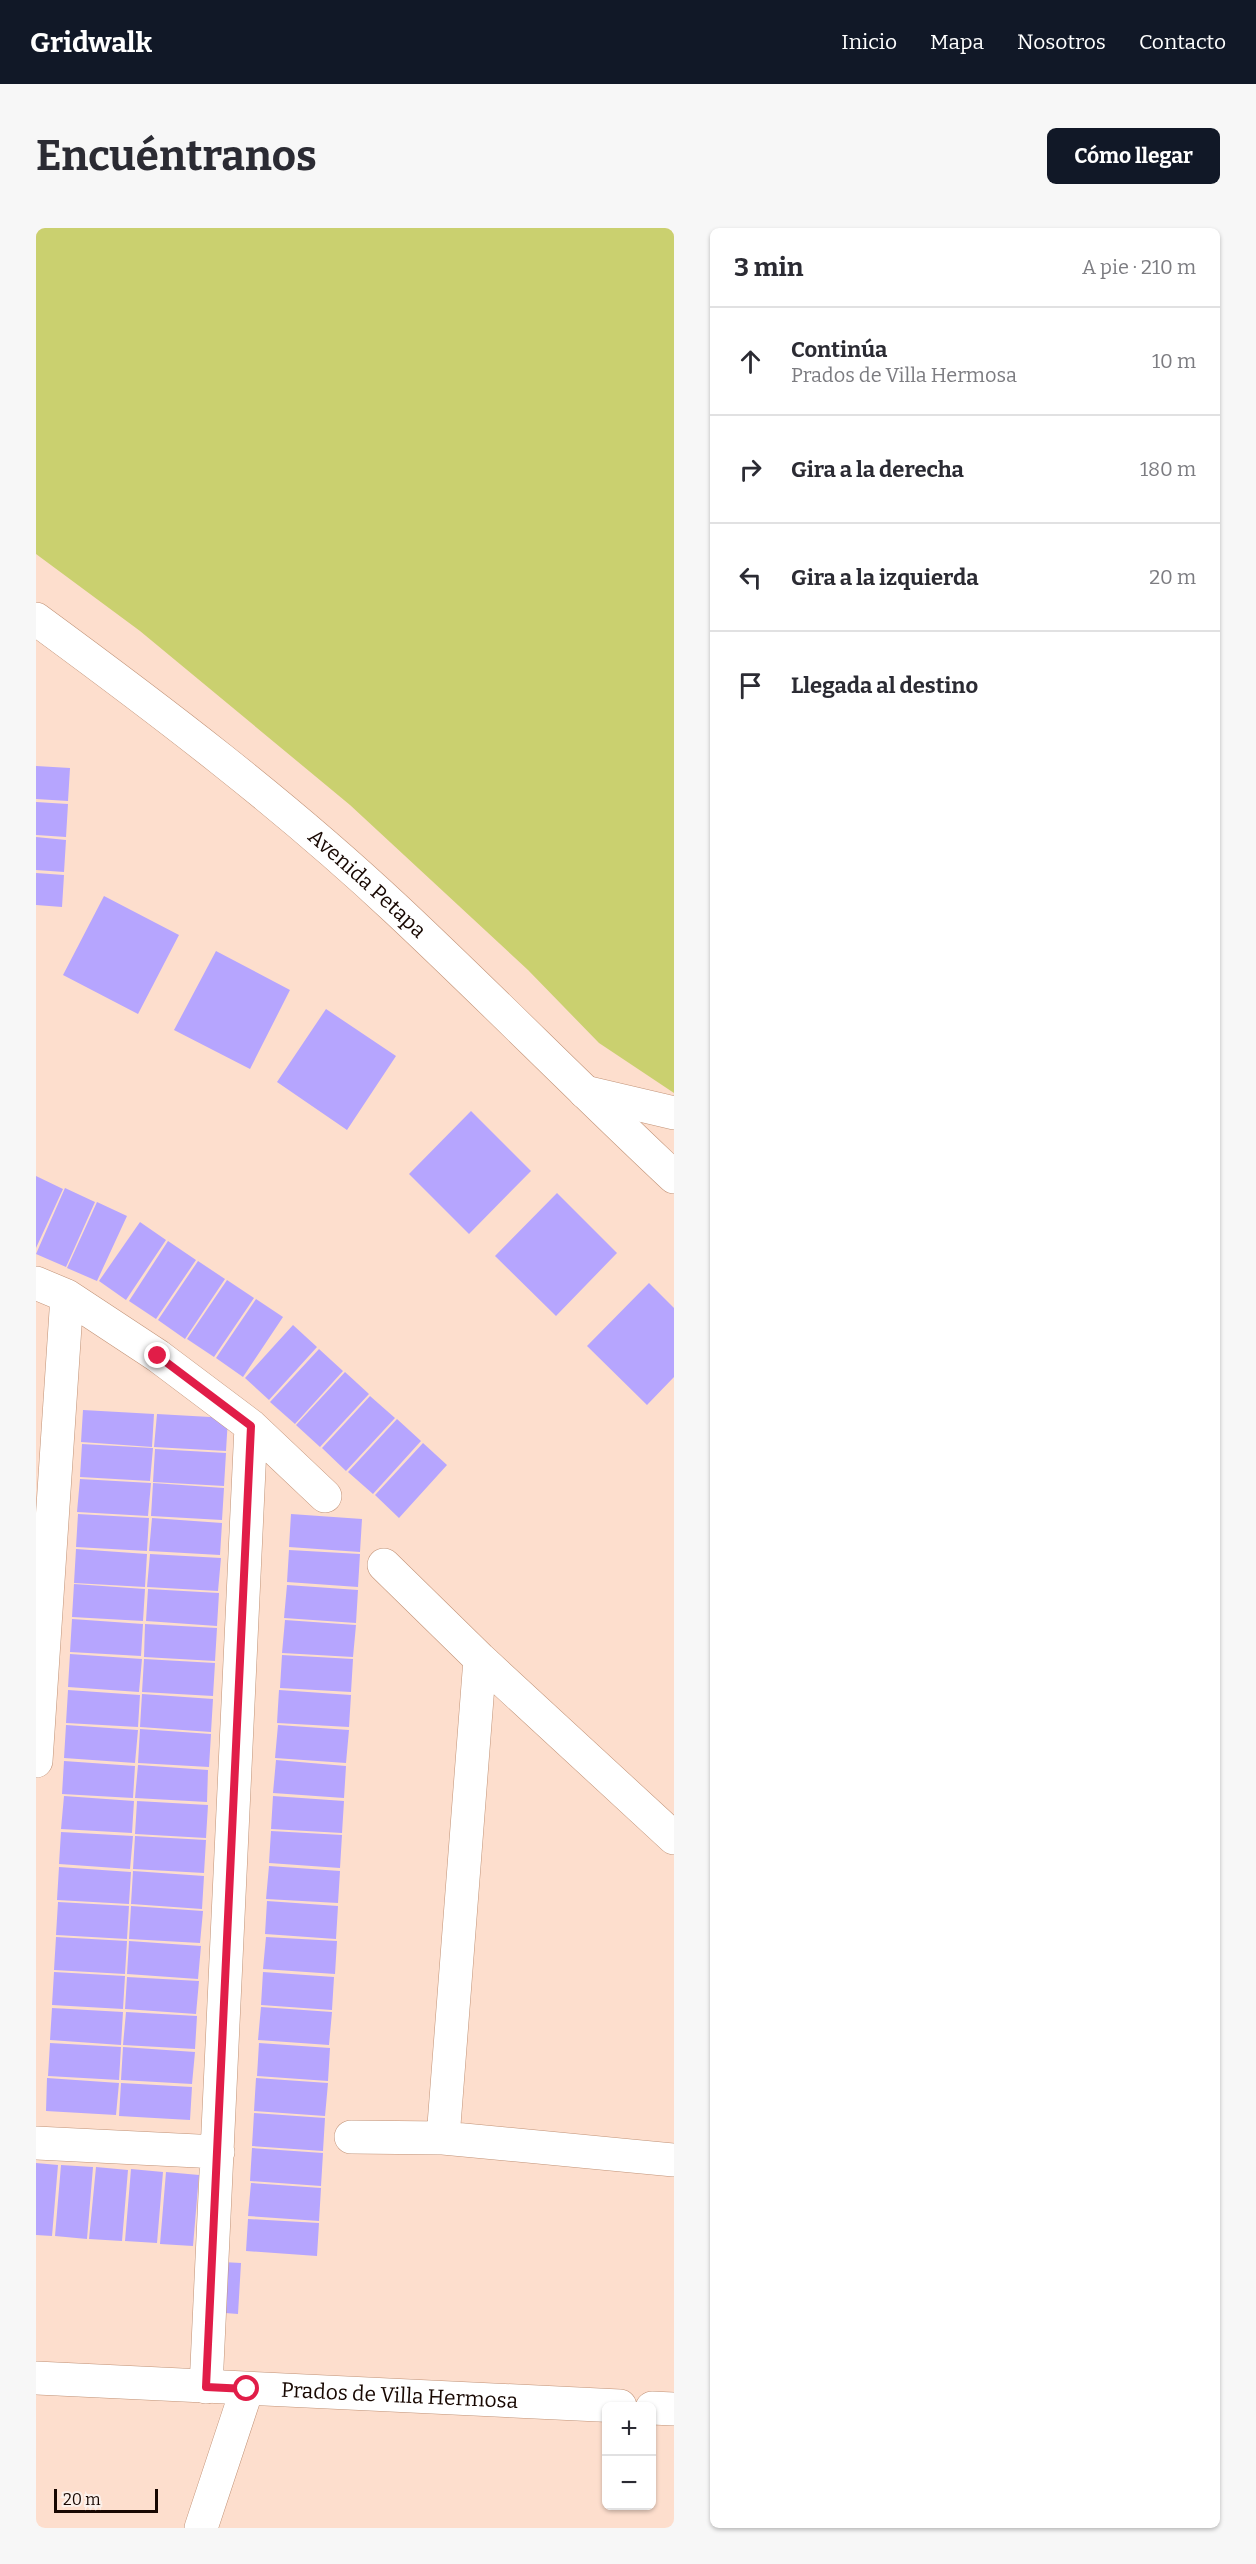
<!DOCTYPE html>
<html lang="es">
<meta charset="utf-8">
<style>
:root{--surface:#fff;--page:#f7f7f7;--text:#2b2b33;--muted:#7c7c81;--line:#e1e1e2;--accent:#111827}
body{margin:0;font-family:Bitter,serif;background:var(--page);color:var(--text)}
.controls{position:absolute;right:18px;bottom:18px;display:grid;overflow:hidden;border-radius:9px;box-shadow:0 2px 4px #0004}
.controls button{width:54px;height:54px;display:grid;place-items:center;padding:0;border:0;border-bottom:2px solid var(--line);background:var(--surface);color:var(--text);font:30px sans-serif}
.scale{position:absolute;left:18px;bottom:15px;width:104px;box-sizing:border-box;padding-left:6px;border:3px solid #170701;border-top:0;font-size:16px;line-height:21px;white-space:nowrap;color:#170701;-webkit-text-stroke:4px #fbf0ea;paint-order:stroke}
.stop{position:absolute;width:18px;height:18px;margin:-14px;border:4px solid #e11d48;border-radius:50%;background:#fff}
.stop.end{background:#e11d48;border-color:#fff;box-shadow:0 2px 6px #0008}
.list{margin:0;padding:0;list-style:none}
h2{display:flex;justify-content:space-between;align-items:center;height:78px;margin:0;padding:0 24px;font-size:26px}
h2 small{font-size:20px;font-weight:400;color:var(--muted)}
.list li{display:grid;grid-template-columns:39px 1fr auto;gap:18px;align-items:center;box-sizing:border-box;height:108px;padding:0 24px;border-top:2px solid var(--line)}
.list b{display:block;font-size:22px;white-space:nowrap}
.list p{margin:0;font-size:20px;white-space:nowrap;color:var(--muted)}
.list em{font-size:20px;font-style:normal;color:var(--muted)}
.icon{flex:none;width:33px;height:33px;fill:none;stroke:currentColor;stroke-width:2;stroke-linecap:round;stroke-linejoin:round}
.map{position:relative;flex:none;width:638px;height:2300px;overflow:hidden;border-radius:9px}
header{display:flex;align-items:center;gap:36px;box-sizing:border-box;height:84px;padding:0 30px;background:var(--accent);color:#fff}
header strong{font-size:28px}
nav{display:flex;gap:33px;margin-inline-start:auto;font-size:21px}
.intro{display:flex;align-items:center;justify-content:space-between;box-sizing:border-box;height:144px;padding:0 36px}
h1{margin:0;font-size:42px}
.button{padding:15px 27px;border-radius:9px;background:var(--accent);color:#fff;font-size:21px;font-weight:700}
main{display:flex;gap:36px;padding:0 36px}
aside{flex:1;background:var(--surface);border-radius:9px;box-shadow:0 2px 4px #0004}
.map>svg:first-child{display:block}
</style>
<header>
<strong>Gridwalk</strong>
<nav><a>Inicio</a><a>Mapa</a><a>Nosotros</a><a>Contacto</a></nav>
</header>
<div class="intro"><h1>Encuéntranos</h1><a class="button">Cómo llegar</a></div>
<main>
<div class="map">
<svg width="638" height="2300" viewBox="0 0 638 2300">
<rect width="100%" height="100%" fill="#fddecd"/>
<path fill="#cad06f" d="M0 0H638V865L563 815 492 742 314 577 104 403 0 326Z"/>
<path fill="#b6a5fe" d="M0 538 34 540 32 573 0 571Z
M0 574 32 576 30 609 0 607Z
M0 609 30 612 28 644 0 642Z
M0 645 28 647 26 679 0 677Z
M68 668 143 707 102 786 27 747Z
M180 723 254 762 214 841 138 802Z
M290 781 360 828 311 902 241 854Z
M435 883 495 943 433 1006 373 946Z
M0 948 27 961 0 1020Z
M29 960 59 974 30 1039 0 1026Z
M521 965 581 1025 520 1088 459 1028Z
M61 974 91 988 61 1053 31 1040Z
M104 994 130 1012 90 1072 63 1053Z
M132 1013 160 1032 120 1091 93 1073Z
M162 1033 189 1051 149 1111 122 1092Z
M191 1052 218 1070 178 1129 151 1111Z
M613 1055 638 1080V1149L611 1177 551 1118Z
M220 1071 247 1089 207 1149 180 1130Z
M257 1097 281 1119 233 1172 209 1150Z
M283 1121 307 1143 259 1196 234 1174Z
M309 1144 333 1166 284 1219 260 1197Z
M334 1168 359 1190 310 1243 286 1220Z
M47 1182 118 1186 116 1219 45 1214Z
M121 1186 192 1190 190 1223 118 1219Z
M361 1191 385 1213 337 1266 312 1244Z
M387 1215 411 1237 363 1290 339 1267Z
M46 1216 117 1220 114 1253 44 1249Z
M119 1221 190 1225 188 1258 117 1254Z
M44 1251 115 1255 112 1288 41 1284Z
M117 1255 188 1260 186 1292 115 1288Z
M42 1286 113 1290 111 1323 40 1319Z
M255 1286 326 1291 324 1324 253 1319Z
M116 1290 186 1295 184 1327 113 1323Z
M40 1321 111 1326 109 1359 38 1355Z
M253 1322 324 1326 322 1359 251 1354Z
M114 1326 185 1330 182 1363 111 1359Z
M38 1356 109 1361 107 1393 36 1389Z
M251 1357 322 1362 320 1395 248 1390Z
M112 1361 183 1365 181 1398 110 1393Z
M36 1391 107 1396 105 1428 34 1424Z
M249 1392 320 1397 317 1429 246 1425Z
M109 1396 181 1400 179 1433 108 1429Z
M34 1426 106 1431 103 1464 32 1459Z
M246 1427 317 1431 315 1464 244 1460Z
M108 1431 179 1435 177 1468 106 1464Z
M32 1462 104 1467 102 1499 30 1495Z
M243 1462 315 1467 313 1499 241 1495Z
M106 1466 177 1471 175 1504 104 1499Z
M30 1497 102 1502 99 1535 28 1530Z
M242 1497 313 1502 310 1535 239 1530Z
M104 1501 175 1506 173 1539 102 1535Z
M240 1532 310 1538 308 1570 237 1565Z
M28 1533 99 1538 97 1570 26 1566Z
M102 1537 172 1542 171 1574 99 1570Z
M28 1568 98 1573 96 1605 25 1601Z
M237 1568 308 1573 306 1605 235 1601Z
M101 1573 172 1577 170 1610 99 1606Z
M235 1603 306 1607 304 1640 233 1635Z
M25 1604 97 1608 94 1641 23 1636Z
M99 1608 170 1612 168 1645 97 1641Z
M233 1638 304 1643 302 1675 230 1671Z
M23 1639 95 1644 93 1676 21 1672Z
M97 1643 168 1648 166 1681 95 1676Z
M231 1673 302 1678 300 1711 229 1706Z
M22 1674 93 1678 91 1711 20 1707Z
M95 1678 167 1683 164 1715 93 1711Z
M20 1709 91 1713 89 1746 18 1742Z
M230 1709 301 1713 299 1746 227 1741Z
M93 1713 165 1718 162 1751 91 1746Z
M18 1744 89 1748 87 1781 16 1777Z
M227 1744 298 1749 296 1782 225 1777Z
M91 1749 163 1753 160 1786 89 1781Z
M225 1779 296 1784 293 1817 222 1812Z
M16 1780 87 1784 85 1817 14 1812Z
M90 1784 161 1788 159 1821 87 1817Z
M14 1815 85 1819 83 1852 12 1848Z
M223 1815 294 1820 292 1853 221 1848Z
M87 1819 159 1824 156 1856 85 1852Z
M11 1850 83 1855 80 1887 10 1883Z
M220 1850 292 1855 289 1888 218 1883Z
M85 1855 156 1859 154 1892 83 1888Z
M218 1885 289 1890 287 1923 216 1918Z
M216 1920 287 1925 285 1958 214 1953Z
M0 1935 22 1937 16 2008 0 2007Z
M25 1937 57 1939 51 2011 19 2008Z
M60 1939 92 1942 86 2013 53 2011Z
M95 1941 127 1944 121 2015 89 2013Z
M130 1944 163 1947 157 2018 124 2016Z
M215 1955 285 1960 283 1993 212 1988Z
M212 1991 283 1995 281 2028 210 2023Z
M168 2033 205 2035 202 2086 164 2083Z"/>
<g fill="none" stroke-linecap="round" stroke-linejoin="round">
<defs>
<path id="minor" d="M0 1055 31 1068 122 1128 215 1198 289 1268
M348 1337 444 1431 638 1610
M0 1533 31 1068
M315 1909 407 1910 638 1932
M407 1910 444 1431
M0 1915 182 1924
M170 2159 215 1198
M165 2300 211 2161"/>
<g id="major">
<path id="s1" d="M0 391C124 482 248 576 360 681 454 769 544 861 638 949"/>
<path d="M549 864 638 885"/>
<path id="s2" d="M0 2150 584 2178"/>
<path d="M616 2180 638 2181"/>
</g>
</defs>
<use href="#minor" stroke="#c19276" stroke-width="34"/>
<use href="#major" stroke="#c19276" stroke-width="34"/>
<use href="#minor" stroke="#fff" stroke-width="33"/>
<use href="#major" stroke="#fff" stroke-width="33"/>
</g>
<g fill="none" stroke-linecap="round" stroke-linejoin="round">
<path stroke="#e11d48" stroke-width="8" d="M122 1128 215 1198 170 2159 211 2161"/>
</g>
<g text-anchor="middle" stroke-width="6" stroke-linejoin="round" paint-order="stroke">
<g font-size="21" fill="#170701" stroke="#fbf0ea">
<text dy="7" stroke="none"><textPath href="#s1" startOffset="424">Avenida Petapa</textPath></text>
<text dy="7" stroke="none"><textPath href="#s2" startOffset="364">Prados de Villa Hermosa</textPath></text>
</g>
</g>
</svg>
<div class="controls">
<button>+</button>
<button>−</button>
</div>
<div class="scale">20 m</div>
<div class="stop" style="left:211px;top:2161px"></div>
<div class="stop end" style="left:122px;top:1128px"></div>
</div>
<aside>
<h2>3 min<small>A pie · 210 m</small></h2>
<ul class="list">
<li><svg class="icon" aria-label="ahead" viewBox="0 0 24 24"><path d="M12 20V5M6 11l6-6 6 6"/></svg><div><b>Continúa</b><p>Prados de Villa Hermosa</p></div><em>10 m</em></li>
<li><svg class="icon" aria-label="right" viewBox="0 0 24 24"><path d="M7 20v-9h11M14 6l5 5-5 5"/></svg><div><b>Gira a la derecha</b></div><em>180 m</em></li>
<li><svg class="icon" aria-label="left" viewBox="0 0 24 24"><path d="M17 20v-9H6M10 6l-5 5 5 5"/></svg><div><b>Gira a la izquierda</b></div><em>20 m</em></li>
<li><svg class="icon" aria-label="arrive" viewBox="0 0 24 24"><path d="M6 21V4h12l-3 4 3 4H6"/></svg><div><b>Llegada al destino</b></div></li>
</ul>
</aside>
</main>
